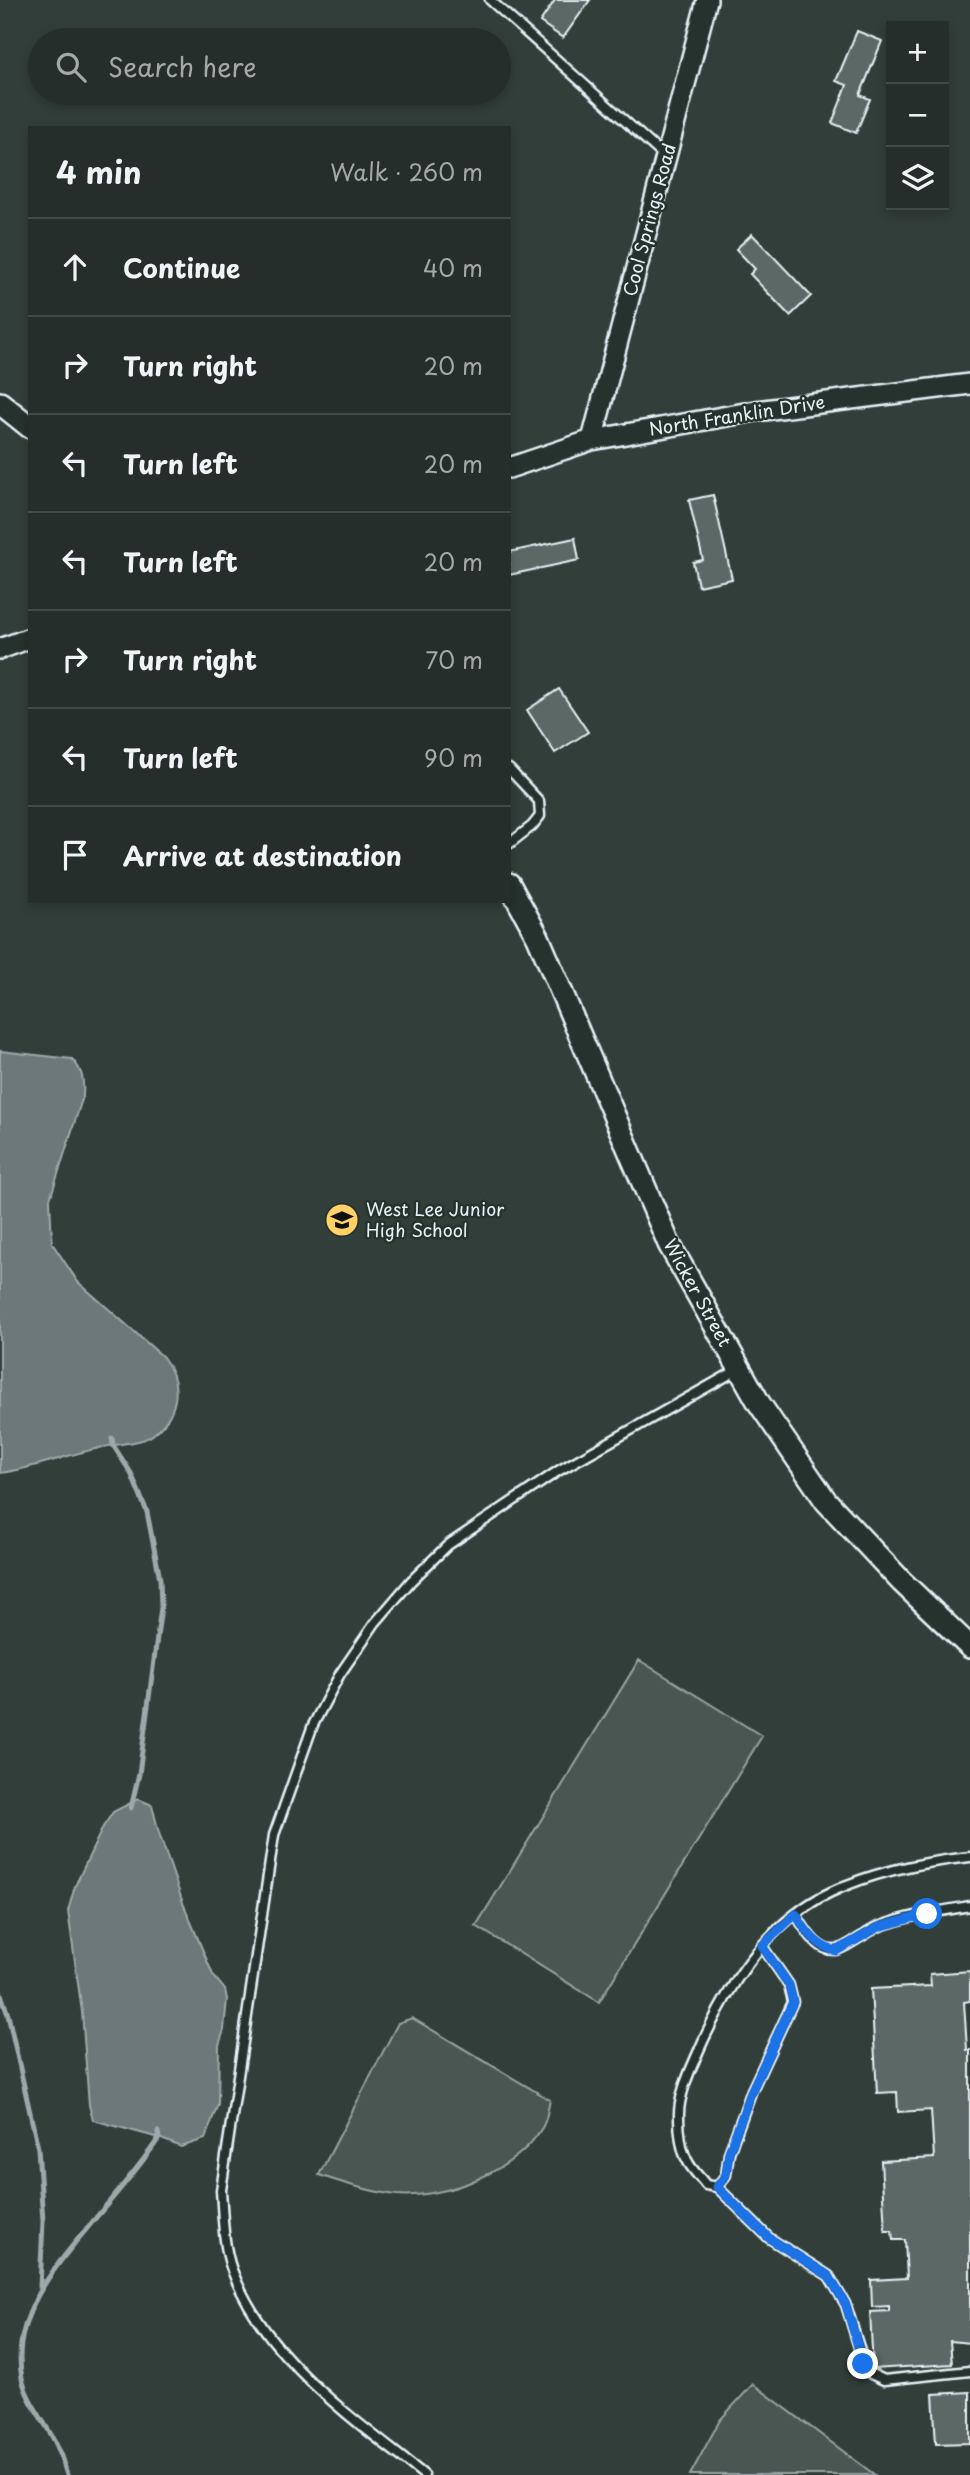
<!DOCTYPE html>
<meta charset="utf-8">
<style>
:root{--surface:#262e2b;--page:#323a37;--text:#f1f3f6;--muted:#a4a8a9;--line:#424a47}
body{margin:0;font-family:"Playpen Sans",sans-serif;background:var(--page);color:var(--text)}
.controls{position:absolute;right:21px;top:21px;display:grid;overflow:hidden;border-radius:0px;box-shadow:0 4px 10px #0003}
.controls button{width:63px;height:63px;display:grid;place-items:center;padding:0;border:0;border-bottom:2px solid var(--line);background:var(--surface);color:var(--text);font:35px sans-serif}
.stop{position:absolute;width:21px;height:21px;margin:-16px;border:5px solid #1a73e8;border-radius:50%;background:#fff}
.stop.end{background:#1a73e8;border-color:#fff;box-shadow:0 2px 7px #0008}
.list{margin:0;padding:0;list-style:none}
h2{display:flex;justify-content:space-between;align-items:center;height:91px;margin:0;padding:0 28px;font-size:30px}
h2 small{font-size:23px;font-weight:400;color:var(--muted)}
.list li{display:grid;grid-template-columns:46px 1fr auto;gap:21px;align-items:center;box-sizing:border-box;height:98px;padding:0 28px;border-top:2px solid var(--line)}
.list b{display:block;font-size:26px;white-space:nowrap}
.list em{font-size:23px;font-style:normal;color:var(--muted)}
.icon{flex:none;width:38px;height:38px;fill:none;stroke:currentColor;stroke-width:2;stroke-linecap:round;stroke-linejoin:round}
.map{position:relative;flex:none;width:970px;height:2475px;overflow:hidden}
.search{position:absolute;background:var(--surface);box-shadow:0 4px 10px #0003;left:28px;top:28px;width:483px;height:77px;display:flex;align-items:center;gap:18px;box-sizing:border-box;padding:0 24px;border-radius:38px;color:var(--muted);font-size:26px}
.panel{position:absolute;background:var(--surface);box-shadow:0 4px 10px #0003;left:28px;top:126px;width:483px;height:777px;border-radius:0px}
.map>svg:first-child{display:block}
</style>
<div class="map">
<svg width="970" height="2475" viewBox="0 0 970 2475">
<rect width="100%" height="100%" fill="#323e39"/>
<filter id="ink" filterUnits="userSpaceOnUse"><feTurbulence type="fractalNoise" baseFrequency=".0143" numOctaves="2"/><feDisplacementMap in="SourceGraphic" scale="14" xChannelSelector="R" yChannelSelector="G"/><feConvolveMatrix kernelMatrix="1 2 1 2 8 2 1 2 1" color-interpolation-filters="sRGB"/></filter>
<g filter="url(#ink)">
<path fill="#495651" stroke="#98a4a4" stroke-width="2" d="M639 1660 762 1736 599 2002 476 1926Z
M412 2018 550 2100C548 2108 547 2119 543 2126 518 2170 446 2199 397 2195 370 2192 345 2184 319 2175L398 2023Z
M753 2384 875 2475H690L720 2420Z"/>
<path fill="#6d7978" stroke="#9ea9ab" stroke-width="2" d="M0 1051 72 1059C83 1071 84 1080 83 1096L50 1199 52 1243 78 1282 163 1357C182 1382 180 1411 155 1433 143 1444 120 1443 104 1447 69 1454 35 1468 0 1473Z
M138 1799 152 1805 159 1833 183 1903 213 1975 225 1990 227 1999 224 2030 219 2045 218 2104 205 2139 181 2147 159 2138 93 2120 89 2105 82 2012 68 1911 75 1886 103 1827 113 1812Z"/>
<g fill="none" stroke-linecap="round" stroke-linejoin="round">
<path stroke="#9ea9ab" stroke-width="5" d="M112 1438 113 1445 131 1473 147 1512 160 1579 161 1607 139 1774 131 1808
M0 1991 8 2015 38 2148 43 2221 40 2287
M67 2475C63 2463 60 2450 54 2440 44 2420 27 2401 22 2378 9 2313 62 2259 99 2214 120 2189 141 2165 159 2138L158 2132"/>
</g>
<path fill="#5c6865" stroke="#e8f1f8" stroke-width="2" d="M555 0H590L563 38 540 22Z
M857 31 882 41 860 95 870 99 856 133 832 123 847 85 836 81Z
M752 234 811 296 790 316 750 274 755 269 736 249Z
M713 495 732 579 698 586 693 562 703 560 689 500Z
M575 538 579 560 509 575V552Z
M559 689 588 732 555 753 527 710Z
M970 1971V2001L964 2002 967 2050H970V2343L950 2341 952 2364 873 2369 870 2312 889 2311V2306L872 2307 871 2280 907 2278 905 2240H893L892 2231H885L881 2161 934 2158 931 2110 898 2112 897 2092 877 2093 871 1989 931 1986 930 1974Z
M970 2392V2443L936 2444 933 2394Z"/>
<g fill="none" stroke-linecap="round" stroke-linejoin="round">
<defs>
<path id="service" d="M490 0 664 156
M509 769 539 801 540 816 532 826 509 844
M796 1914C803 1927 818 1952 835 1950 842 1950 869 1931 878 1927 907 1916 940 1911 970 1906
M762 1946 789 1985 793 2002 752 2090 729 2153 726 2175 717 2187 706 2185C700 2177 691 2169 687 2160 681 2150 679 2129 679 2118 678 2098 688 2075 696 2057 724 1992 765 1923 831 1892 875 1871 923 1862 970 1857
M717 2187 769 2238 829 2276 846 2305 864 2364 871 2374 884 2380 970 2371
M424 2475C352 2417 266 2360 232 2270 223 2245 223 2217 221 2190L274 1835 313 1725 340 1674 375 1623 411 1581 448 1545 558 1471 739 1369"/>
<path id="tertiary" d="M592 440 707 0
M509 468 592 440 756 411 970 384
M0 649 30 638"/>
<path id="secondary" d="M0 403 30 427
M509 884 538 937 669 1244 759 1403 826 1501 902 1582 970 1647"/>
</defs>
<use href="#service" stroke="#e8f1f8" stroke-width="13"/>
<use href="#tertiary" stroke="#e8f1f8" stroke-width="24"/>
<use href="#secondary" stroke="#e8f1f8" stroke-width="26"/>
<use href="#service" stroke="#26332d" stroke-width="8"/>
<use href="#tertiary" stroke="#26332d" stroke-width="19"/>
<use href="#secondary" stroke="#26332d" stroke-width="21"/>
</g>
</g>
<g fill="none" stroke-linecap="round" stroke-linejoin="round" filter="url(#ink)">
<path stroke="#1a73e8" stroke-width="9" d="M863 2364 846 2305 829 2276 769 2238 717 2187 726 2175 729 2152 752 2090 793 2002 789 1985 762 1946 796 1914C805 1931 817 1947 836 1951L879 1927 927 1914"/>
</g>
<defs>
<symbol id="school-disc" viewBox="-11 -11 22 22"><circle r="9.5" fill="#ffd166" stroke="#26332d"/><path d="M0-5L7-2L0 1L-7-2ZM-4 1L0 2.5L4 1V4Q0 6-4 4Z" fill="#111"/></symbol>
</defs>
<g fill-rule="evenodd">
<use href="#school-disc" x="323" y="1201" width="38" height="38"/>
</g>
<g text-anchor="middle" stroke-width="5" stroke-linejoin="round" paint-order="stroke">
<g font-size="18" fill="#e8f1f8" stroke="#26332d">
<text transform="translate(650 220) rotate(-75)" y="6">Cool Springs Road</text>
<text transform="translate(737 416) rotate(-9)" y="6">North Franklin Drive</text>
<text transform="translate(697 1293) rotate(61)" y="6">Wicker Street</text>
</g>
<g font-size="18" fill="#e8f1f8" stroke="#26332d" text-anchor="start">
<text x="366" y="1216">West Lee Junior<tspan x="366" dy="21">High School</tspan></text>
</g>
</g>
</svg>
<div class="controls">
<button>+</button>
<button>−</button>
<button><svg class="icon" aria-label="layers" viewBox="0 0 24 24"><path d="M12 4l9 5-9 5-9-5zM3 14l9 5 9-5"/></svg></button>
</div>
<div class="stop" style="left:927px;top:1914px"></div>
<div class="stop end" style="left:863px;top:2364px"></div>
<div class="search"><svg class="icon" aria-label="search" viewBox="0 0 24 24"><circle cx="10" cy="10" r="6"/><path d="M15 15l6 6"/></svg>Search here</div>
<section class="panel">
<h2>4 min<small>Walk · 260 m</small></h2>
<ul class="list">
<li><svg class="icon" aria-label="ahead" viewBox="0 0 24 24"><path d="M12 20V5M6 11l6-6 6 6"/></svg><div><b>Continue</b></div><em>40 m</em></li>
<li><svg class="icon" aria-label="right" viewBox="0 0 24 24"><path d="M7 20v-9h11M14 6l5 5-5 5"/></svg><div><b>Turn right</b></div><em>20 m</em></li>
<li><svg class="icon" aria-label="left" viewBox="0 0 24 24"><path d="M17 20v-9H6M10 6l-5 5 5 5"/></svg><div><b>Turn left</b></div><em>20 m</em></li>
<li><svg class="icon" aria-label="left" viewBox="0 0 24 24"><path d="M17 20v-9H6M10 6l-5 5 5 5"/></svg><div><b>Turn left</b></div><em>20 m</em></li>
<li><svg class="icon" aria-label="right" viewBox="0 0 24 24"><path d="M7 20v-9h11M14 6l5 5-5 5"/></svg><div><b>Turn right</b></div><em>70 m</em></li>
<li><svg class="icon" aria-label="left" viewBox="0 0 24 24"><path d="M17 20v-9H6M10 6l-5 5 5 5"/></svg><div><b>Turn left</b></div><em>90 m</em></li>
<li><svg class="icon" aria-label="arrive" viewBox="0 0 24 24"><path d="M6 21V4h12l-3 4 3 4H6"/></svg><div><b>Arrive at destination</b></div></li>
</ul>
</section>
</div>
